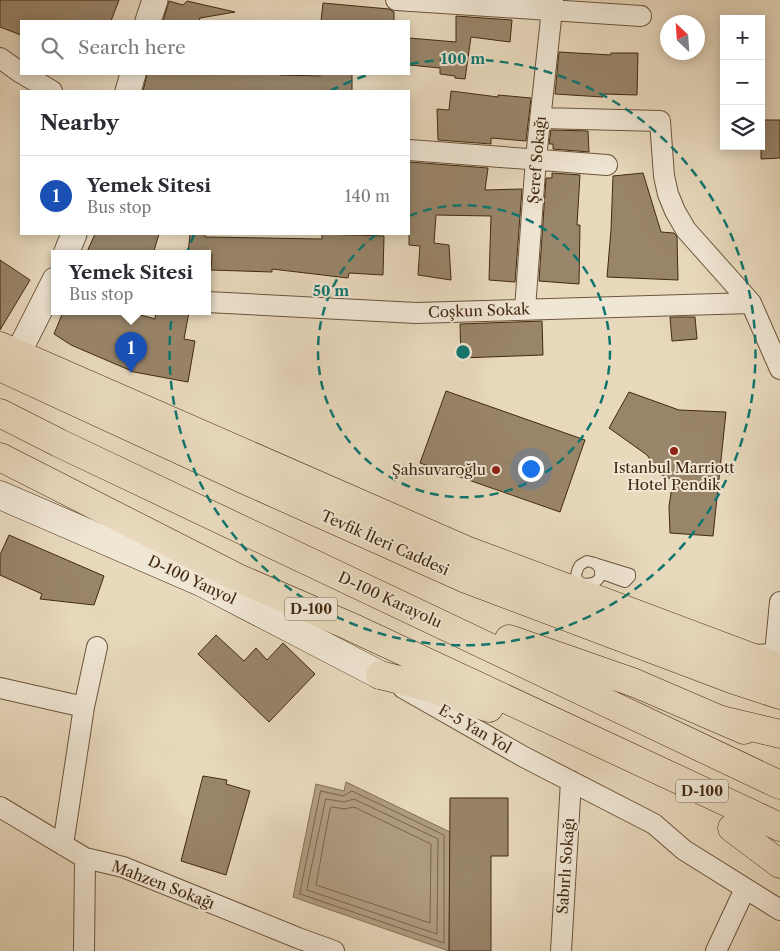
<!DOCTYPE html>
<meta charset="utf-8">
<style>
:root{--surface:#fff;--page:#f2f2f3;--text:#2b2b33;--muted:#7c7c81;--line:#e1e1e2;--accent:#8f2418}
body{margin:0;font-family:"Libre Caslon Text",serif;background:var(--page);color:var(--text)}
.controls{position:absolute;right:15px;top:15px;display:grid;overflow:hidden;border-radius:0px;box-shadow:0 2px 12px #0003}
.controls button{width:45px;height:45px;display:grid;place-items:center;padding:0;border:0;border-bottom:1px solid var(--line);background:var(--surface);color:var(--text);font:25px sans-serif}
.compass{position:absolute;left:660px;top:15px;width:45px;height:45px;border-radius:50%;background:var(--surface);box-shadow:0 2px 12px #0003;rotate:335deg}
.you{position:absolute;left:530px;top:468px;width:18px;height:18px;margin:-12px;border:4px solid #fff;border-radius:50%;background:#1a73e8;box-shadow:0 0 0 8px #1a73e833}
.badge{display:grid;place-items:center;width:32px;height:32px;border-radius:50%;background:var(--accent);color:#fff;font-size:16px;font-weight:700}
.pin{position:absolute;translate:-50% -41px;filter:drop-shadow(0 1px 2px #0008)}
.pin::after{content:'';position:absolute;top:26px;width:18px;height:15px;background:inherit;clip-path:polygon(0 0,100% 0,50% 100%)}
.popup{position:absolute;left:51px;top:250px;width:160px;height:65px;box-sizing:border-box;display:grid;place-content:center;border-radius:0px;background:var(--surface);filter:drop-shadow(0 1px 4px #0005);font-size:16px;white-space:nowrap;color:var(--muted)}
.popup b{font-size:19px;color:var(--text)}
.popup::after{content:'';position:absolute;left:50%;top:100%;margin-left:-10px;border:10px solid transparent;border-top-color:var(--surface)}
.list{margin:0;padding:0;list-style:none}
h2{display:flex;justify-content:space-between;align-items:center;height:65px;margin:0;padding:0 20px;font-size:21px}
h2 small{font-size:16px;font-weight:400;color:var(--muted)}
.list li{display:grid;grid-template-columns:32px 1fr auto;gap:15px;align-items:center;box-sizing:border-box;height:80px;padding:0 20px;border-top:1px solid var(--line)}
.list b{display:block;font-size:19px;white-space:nowrap}
.list p{margin:0;font-size:16px;white-space:nowrap;color:var(--muted)}
.list em{font-size:16px;font-style:normal;color:var(--muted)}
.icon{flex:none;width:28px;height:28px;fill:none;stroke:currentColor;stroke-width:2;stroke-linecap:round;stroke-linejoin:round}
.map{position:relative;flex:none;width:780px;height:951px;overflow:hidden}
.search{position:absolute;background:var(--surface);box-shadow:0 2px 12px #0003;left:20px;top:20px;width:390px;height:55px;display:flex;align-items:center;gap:12px;box-sizing:border-box;padding:0 18px;border-radius:0px;color:var(--muted);font-size:19px}
.panel{position:absolute;background:var(--surface);box-shadow:0 2px 12px #0003;left:20px;top:90px;width:390px;height:145px;border-radius:0px}
.map>svg:first-child{display:block}
</style>
<div class="map">
<svg width="780" height="951" viewBox="0 0 780 951">
<rect width="100%" height="100%" fill="#e8d9bd"/>
<filter id="stains"><feTurbulence type="fractalNoise" baseFrequency=".004" numOctaves="4"/><feColorMatrix values="0 0 0 0 .2 0 0 0 0 .09 0 0 0 0 .02 0 0 0 .5 -.17"/></filter>
<radialGradient id="worn" r=".72"><stop offset=".6" stop-color="#630" stop-opacity="0"/><stop offset="1" stop-color="#630" stop-opacity=".3"/></radialGradient>
<path fill="#b09d82" stroke="#846f54" d="M346 782 450 832 449 951 293 897 316 784 344 791Z"/>
<g fill="none" stroke-linecap="round" stroke-linejoin="round">
<path stroke="#7a6349" stroke-width="1" d="M321 791 343 796 352 791 444 835V943L300 894Z
M326 799 344 802 354 799 438 839 437 934 307 890Z
M333 807 344 809 354 807 431 844 430 923 316 885 330 809Z"/>
</g>
<path fill="#99856a" stroke="#432910" d="M0 0H119L111 21H21V35L0 27Z
M169 1 183 5 187 1 235 12 200 18 199 21H163Z
M323 3 389 9 394 12V21H321Z
M456 16 512 20 510 42 471 37 465 79 455 78V76L440 74V68L409 65V38L456 42Z
M559 52 611 55V53H638L637 95 603 94V97L555 94Z
M147 74H280V75L320 76V74H352V91H143Z
M451 91 498 97V95L531 98 526 141 491 138V144L438 140 437 109 449 110Z
M761 120H780V158L761 159Z
M551 130 588 131 589 152 553 149V144H549Z
M409 162 488 168 485 190 522 189 515 282 489 280 491 216 436 215 434 243 449 245 451 280 418 275 420 246 409 245Z
M552 173 580 175 577 225H580L579 284 539 281 546 178H552Z
M643 173 661 232 674 233 677 237 678 280 607 277 611 230 613 176Z
M95 234H159L153 254H86Z
M190 234H205V237L322 239V234L384 236 383 275 349 273 348 278 272 269V272L211 270 212 254H188Z
M0 260 30 280 0 330Z
M63 312H130L155 319 156 312H189L184 339 195 341 188 382 134 372 71 345 54 334Z
M670 317H695L697 339 672 341Z
M542 321 543 355 461 358 460 324Z
M446 391 585 440 560 512 420 463Z
M629 392 679 410 726 412 713 536 670 533 669 506 673 480 660 474 647 455 609 428Z
M9 535 104 576 94 605 40 599 42 594 0 575V555Z
M216 635 244 661 256 648 267 660 283 643 315 674 269 722 198 654Z
M203 776 227 780 226 784 250 791 226 875 181 861Z
M450 798H508V856H491V951H449Z"/>
<g fill="none" stroke-linecap="round" stroke-linejoin="round">
<defs>
<path id="service" d="M595 563C618 586 562 594 580 565L587 561 591 562 630 574V577L625 582 600 573"/>
<path id="minor" d="M396 0 641 16
M0 58 21 73
M23 74 52 91
M541 118 660 121 664 176 668 194 675 211 686 230 751 303 780 369
M409 150 607 165
M207 302 416 313 751 303
M525 309 536 158 553 0
M750 655 775 654 780 602
M0 688 84 707
M403 688 524 757 654 824 684 850 780 910
M0 807 85 858 123 867 298 938 334 951
M63 845 84 707 97 647
M84 951 85 858
M561 951 571 781
M716 951 745 889"/>
<path id="tertiary" d="M148 21 155 0
M128 91 133 74
M66 254 74 234
M9 371 55 280"/>
<path id="secondary" d="M0 495 203 583 380 675"/>
<path id="primary" d="M0 346 466 550 780 668
M0 367 245 480 466 579 734 680 780 695"/>
<path id="trunk" d="M0 413 59 443 780 785
M0 457 238 578 347 625 780 827
M509 639 635 683 744 730
M380 675 427 687 489 708"/>
<path id="motorway" d="M722 720 780 734
M732 828 780 864"/>
</defs>
<use href="#service" stroke="#6c553b" stroke-width="12"/>
<use href="#minor" stroke="#6c553b" stroke-width="22"/>
<use href="#tertiary" stroke="#6c553b" stroke-width="27"/>
<use href="#secondary" stroke="#432910" stroke-width="29"/>
<use href="#primary" stroke="#432910" stroke-width="29"/>
<use href="#trunk" stroke="#432910" stroke-width="29"/>
<use href="#motorway" stroke="#432910" stroke-width="29"/>
<use href="#service" stroke="#f0e6d4" stroke-width="10"/>
<use href="#minor" stroke="#f0e6d4" stroke-width="20"/>
<use href="#tertiary" stroke="#f0e6d4" stroke-width="25"/>
<use href="#secondary" stroke="#f0e6d4" stroke-width="28"/>
<use href="#primary" stroke="#e8d9bd" stroke-width="28"/>
<use href="#trunk" stroke="#e8d9bd" stroke-width="28"/>
<use href="#motorway" stroke="#e8d9bd" stroke-width="28"/>
</g>
<g fill="none" stroke="#0f766e" stroke-width="2.5" stroke-dasharray="9 6">
<path d="M409 216A146 146 0 1 1 377 234"/>
<path d="M330 91A293 293 0 0 1 370 74M410 64A293 293 0 1 1 194 235"/>
</g>
<g fill="#8f2418" stroke="#f0e6d4" stroke-width="2">
<circle cx="674" cy="451" r="5"/>
<circle cx="496" cy="470" r="5"/>
</g>
<g text-anchor="middle" stroke-width="4" stroke-linejoin="round" paint-order="stroke">
<g fill="#f0e6d4" stroke="#77624b" stroke-width="1">
<rect x="285" y="597.5" width="52" height="23" rx="4"/>
<rect x="676" y="779.5" width="52" height="23" rx="4"/>
</g>
<g font-size="14" font-weight="bold" fill="#432910">
<text x="311" y="614">D-100</text>
<text x="702" y="796">D-100</text>
</g>
<g font-size="15" fill="#432910" stroke="#f0e6d4">
<text transform="translate(537 160) rotate(-85)" y="5">Şeref Sokağı</text>
<text transform="translate(479 311) rotate(-2)" y="5">Coşkun Sokak</text>
<text transform="translate(385 543) rotate(24)" y="5">Tevfik İleri Caddesi</text>
<text transform="translate(192 580) rotate(25)" y="5">D-100 Yanyol</text>
<text transform="translate(390 600) rotate(25)" y="5">D-100 Karayolu</text>
<text transform="translate(475 729) rotate(30)" y="5">E-5 Yan Yol</text>
<text transform="translate(566 866) rotate(-86)" y="5">Sabırlı Sokağı</text>
<text transform="translate(163 885) rotate(21)" y="5">Mahzen Sokağı</text>
</g>
<g font-size="15" fill="#432910" stroke="#f0e6d4">
<text x="674" y="473">Istanbul Marriott<tspan x="674" dy="17">Hotel Pendik</tspan></text>
<text x="486" y="475" text-anchor="end">Şahsuvaroğlu</text>
</g>
</g>
<circle cx="463" cy="352" r="8" fill="#0f766e" stroke="#f0e6d4" stroke-width="2.5"/>
<g font-size="15" text-anchor="middle" font-weight="bold" fill="#0f766e" stroke="#f0e6d4" stroke-width="4" stroke-linejoin="round" paint-order="stroke">
<text x="463" y="64">100 m</text>
<text x="331" y="296">50 m</text>
</g>
<rect width="100%" height="100%" filter="url(#stains)"/>
<rect width="100%" height="100%" fill="url(#worn)"/>
</svg>
<div class="controls">
<button>+</button>
<button>−</button>
<button><svg class="icon" aria-label="layers" viewBox="0 0 24 24"><path d="M12 4l9 5-9 5-9-5zM3 14l9 5 9-5"/></svg></button>
</div>
<svg class="compass" viewBox="-18 -18 36 36"><path d="M0-13l5 13h-10z" fill="#e53935"/><path d="M0 13l5-13h-10z" fill="#7c7c81"/></svg>
<div class="you"></div>
<div class="pin badge" style="left:131px;top:373px;background:#1a4fb4">1</div>
<div class="popup"><b>Yemek Sitesi</b>Bus stop</div>
<div class="search"><svg class="icon" aria-label="search" viewBox="0 0 24 24"><circle cx="10" cy="10" r="6"/><path d="M15 15l6 6"/></svg>Search here</div>
<section class="panel">
<h2>Nearby<small></small></h2>
<ul class="list">
<li><span class="badge" style="background:#1a4fb4">1</span><div><b>Yemek Sitesi</b><p>Bus stop</p></div><em>140 m</em></li>
</ul>
</section>
</div>
